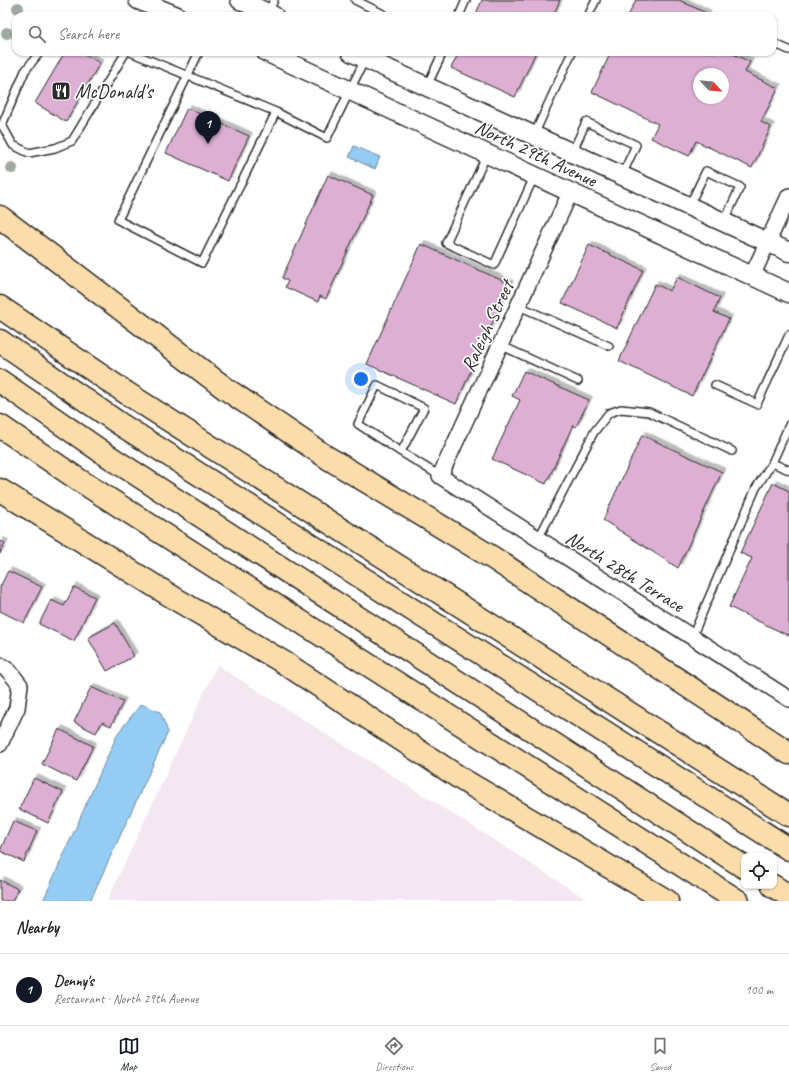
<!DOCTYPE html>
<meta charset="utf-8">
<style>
:root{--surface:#fff;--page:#f2f2f2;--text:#202124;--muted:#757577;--line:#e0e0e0;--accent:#111827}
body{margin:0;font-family:Caveat,sans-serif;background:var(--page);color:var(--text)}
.controls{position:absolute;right:12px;bottom:12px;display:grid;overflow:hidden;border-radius:8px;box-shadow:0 1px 3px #0004}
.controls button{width:36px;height:36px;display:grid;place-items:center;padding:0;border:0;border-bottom:1px solid var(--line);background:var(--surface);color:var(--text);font:20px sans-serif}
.compass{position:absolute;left:693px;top:68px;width:36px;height:36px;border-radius:50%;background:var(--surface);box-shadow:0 1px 3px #0004;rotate:116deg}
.you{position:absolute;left:361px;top:379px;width:14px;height:14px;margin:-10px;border:3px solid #fff;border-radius:50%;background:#1a73e8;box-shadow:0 0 0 6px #1a73e833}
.badge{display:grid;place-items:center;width:26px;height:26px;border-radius:50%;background:var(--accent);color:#fff;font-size:13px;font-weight:700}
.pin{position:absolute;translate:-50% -33px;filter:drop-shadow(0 1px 2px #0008)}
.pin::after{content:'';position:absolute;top:21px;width:14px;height:12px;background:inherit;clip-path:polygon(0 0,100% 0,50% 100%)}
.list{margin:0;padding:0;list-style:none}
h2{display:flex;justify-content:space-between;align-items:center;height:52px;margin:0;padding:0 16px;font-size:17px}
h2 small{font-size:13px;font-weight:400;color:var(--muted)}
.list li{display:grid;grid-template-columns:26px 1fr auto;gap:12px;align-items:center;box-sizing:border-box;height:72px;padding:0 16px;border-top:1px solid var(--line)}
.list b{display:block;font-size:15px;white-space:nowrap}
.list p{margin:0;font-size:13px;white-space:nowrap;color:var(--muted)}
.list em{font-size:13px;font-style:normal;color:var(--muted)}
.icon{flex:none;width:22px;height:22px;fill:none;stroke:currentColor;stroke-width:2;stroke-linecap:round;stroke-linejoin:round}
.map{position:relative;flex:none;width:789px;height:901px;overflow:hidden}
.search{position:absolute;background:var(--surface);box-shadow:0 1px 3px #0004;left:12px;right:12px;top:12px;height:44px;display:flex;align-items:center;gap:10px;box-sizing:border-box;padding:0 14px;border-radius:12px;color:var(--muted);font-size:15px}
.sheet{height:124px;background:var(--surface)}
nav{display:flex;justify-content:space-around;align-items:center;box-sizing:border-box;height:56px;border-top:1px solid var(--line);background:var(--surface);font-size:11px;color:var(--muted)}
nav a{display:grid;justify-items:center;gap:2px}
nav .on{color:var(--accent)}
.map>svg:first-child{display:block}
</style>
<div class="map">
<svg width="789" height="901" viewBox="0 0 789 901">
<defs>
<filter id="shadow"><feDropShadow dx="3.5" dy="-3.5" stdDeviation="0" flood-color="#0004"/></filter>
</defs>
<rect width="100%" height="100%" fill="#fff"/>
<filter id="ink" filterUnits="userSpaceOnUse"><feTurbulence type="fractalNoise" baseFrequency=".025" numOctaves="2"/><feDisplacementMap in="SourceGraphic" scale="8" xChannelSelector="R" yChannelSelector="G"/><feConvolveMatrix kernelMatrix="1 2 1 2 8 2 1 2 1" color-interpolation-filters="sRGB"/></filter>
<g filter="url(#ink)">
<path fill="#f4e7f2" d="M217 665 502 845 589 901H107Z"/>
<path fill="#95ccf4" stroke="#6b8ca4" d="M354 146 380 157 375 169 349 157Z
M141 704 160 712 168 732 90 901H43L118 733Z"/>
<path fill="#dcafd3" stroke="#2b2b2b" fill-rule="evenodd" filter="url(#shadow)" d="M482 0H560L553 16H475Z
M636 0H679L708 14 707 16H628Z
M65 52H81L100 63 66 122 35 103Z
M459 52H536L515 97 451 68Z
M611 52H729L750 62 745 72 778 88 761 122 771 127 752 168 696 141 689 156 651 138 658 124 592 92ZM699 74H723V98H699Z
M187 108 249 136 228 181 166 153Z
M328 175 373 195 326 299 320 296 318 302 285 287 288 281 282 278Z
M421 244 510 284 456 404 367 364Z
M589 245 643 270 617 328 562 303Z
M677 277 720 298 714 312 729 319 692 396 619 361 655 284 670 291Z
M524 371 589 400 576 427 573 425 546 484 492 459 520 400 512 396Z
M642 435 722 472 678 568 603 520Z
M773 483 789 491V636L729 607 752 558 740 553Z
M0 541 5 543 0 554Z
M8 571 42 587 24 623 0 611V587Z
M74 587 95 597 74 641 39 624 51 600 64 606Z
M115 623 134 656 107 671 88 638Z
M91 687 123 702 111 726 102 722 96 733 74 722Z
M59 729 93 746 76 781 42 764Z
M34 778 63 792 48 823 19 809Z
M13 821 37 831 24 862 0 851Z
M0 880 18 889 12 901H0Z"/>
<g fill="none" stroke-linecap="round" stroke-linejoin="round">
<defs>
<path id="service" d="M355 0 385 15
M268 13 274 0
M459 16 466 0
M588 16 596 0
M773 43 789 50
M40 52 25 71 2 125 13 145 29 153 55 148 72 141 126 52
M130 52 276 112 327 138 365 59
M199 52 118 220 202 263 276 112
M427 86 443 52
M534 135 572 52
M572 153 586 122 636 145 622 175
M487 154 446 243 494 265 534 177
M689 206 706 171 740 187 724 222
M519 306 609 346
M500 345 578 381
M715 385 757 404 789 335
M401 452 358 424 377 385 424 408 401 452 440 476
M772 463 789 470
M538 539 594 432 609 413 621 409 649 412 732 451
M692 637 756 488 772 463 789 425"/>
<path id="minor" d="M570 193 440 476 789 699
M752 276 789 196
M0 665 9 671 20 685 17 708 0 744"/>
<path id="tertiary" d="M138 0 177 16
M240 0 274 16
M266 52 789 293
M351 52 789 252"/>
<path id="motorway" d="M0 217 226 389 328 458 493 558 789 753
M0 307 128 394 789 815
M0 341 120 424 789 849
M0 381 102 452 744 867
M0 426 79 480 738 901
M0 490 179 601 283 662 463 780 667 901
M773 886 789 896"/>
</defs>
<use href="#service" stroke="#2b2b2b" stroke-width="10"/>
<use href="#minor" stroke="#2b2b2b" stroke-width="18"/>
<use href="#tertiary" stroke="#2b2b2b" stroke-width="21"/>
<use href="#motorway" stroke="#2b2b2b" stroke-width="25"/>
<use href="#service" stroke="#fff" stroke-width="7"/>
<use href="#minor" stroke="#fff" stroke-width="15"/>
<use href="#tertiary" stroke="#fff" stroke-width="18"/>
<use href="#motorway" stroke="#fbddab" stroke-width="22"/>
</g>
<g fill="#9fa99f">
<circle cx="18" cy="8" r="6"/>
<circle cx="7" cy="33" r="6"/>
<circle cx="12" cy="168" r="6"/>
</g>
</g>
<defs>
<symbol id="restaurant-square" viewBox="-11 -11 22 22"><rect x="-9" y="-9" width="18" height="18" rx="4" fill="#2b2b2b" stroke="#fff"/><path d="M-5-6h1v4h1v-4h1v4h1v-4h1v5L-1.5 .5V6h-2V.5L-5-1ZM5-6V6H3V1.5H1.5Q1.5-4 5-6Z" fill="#fff"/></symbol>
</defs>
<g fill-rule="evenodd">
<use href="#restaurant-square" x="50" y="80" width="22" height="22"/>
</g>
<g text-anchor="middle" stroke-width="3.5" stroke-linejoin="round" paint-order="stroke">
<g font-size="20" fill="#2b2b2b" stroke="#fff" text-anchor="start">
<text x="75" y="98">McDonald's</text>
</g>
<g font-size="20" fill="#2b2b2b" stroke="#fff">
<text transform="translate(536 153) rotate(25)" y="7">North 29th Avenue</text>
<text transform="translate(487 326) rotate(-65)" y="7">Raleigh Street</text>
<text transform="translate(625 571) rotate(32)" y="7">North 28th Terrace</text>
</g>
</g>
</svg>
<div class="controls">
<button><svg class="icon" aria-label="locate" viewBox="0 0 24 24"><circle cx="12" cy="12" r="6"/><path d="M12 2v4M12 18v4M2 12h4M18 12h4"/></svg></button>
</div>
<svg class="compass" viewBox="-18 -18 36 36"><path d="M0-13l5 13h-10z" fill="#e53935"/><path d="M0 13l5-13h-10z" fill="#757577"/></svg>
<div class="you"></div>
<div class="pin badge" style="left:208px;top:144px">1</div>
<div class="search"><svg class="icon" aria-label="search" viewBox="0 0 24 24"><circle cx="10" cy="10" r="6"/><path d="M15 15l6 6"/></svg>Search here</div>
</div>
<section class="sheet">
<h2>Nearby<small></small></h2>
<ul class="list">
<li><span class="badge">1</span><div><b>Denny's</b><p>Restaurant · North 29th Avenue</p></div><em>100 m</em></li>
</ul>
</section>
<nav>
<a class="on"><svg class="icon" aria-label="map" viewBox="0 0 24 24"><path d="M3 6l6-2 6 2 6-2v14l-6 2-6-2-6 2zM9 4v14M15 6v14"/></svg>Map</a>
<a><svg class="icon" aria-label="directions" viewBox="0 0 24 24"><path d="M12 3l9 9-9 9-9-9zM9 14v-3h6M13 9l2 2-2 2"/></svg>Directions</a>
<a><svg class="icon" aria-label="saved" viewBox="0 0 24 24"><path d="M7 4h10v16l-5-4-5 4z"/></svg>Saved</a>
</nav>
